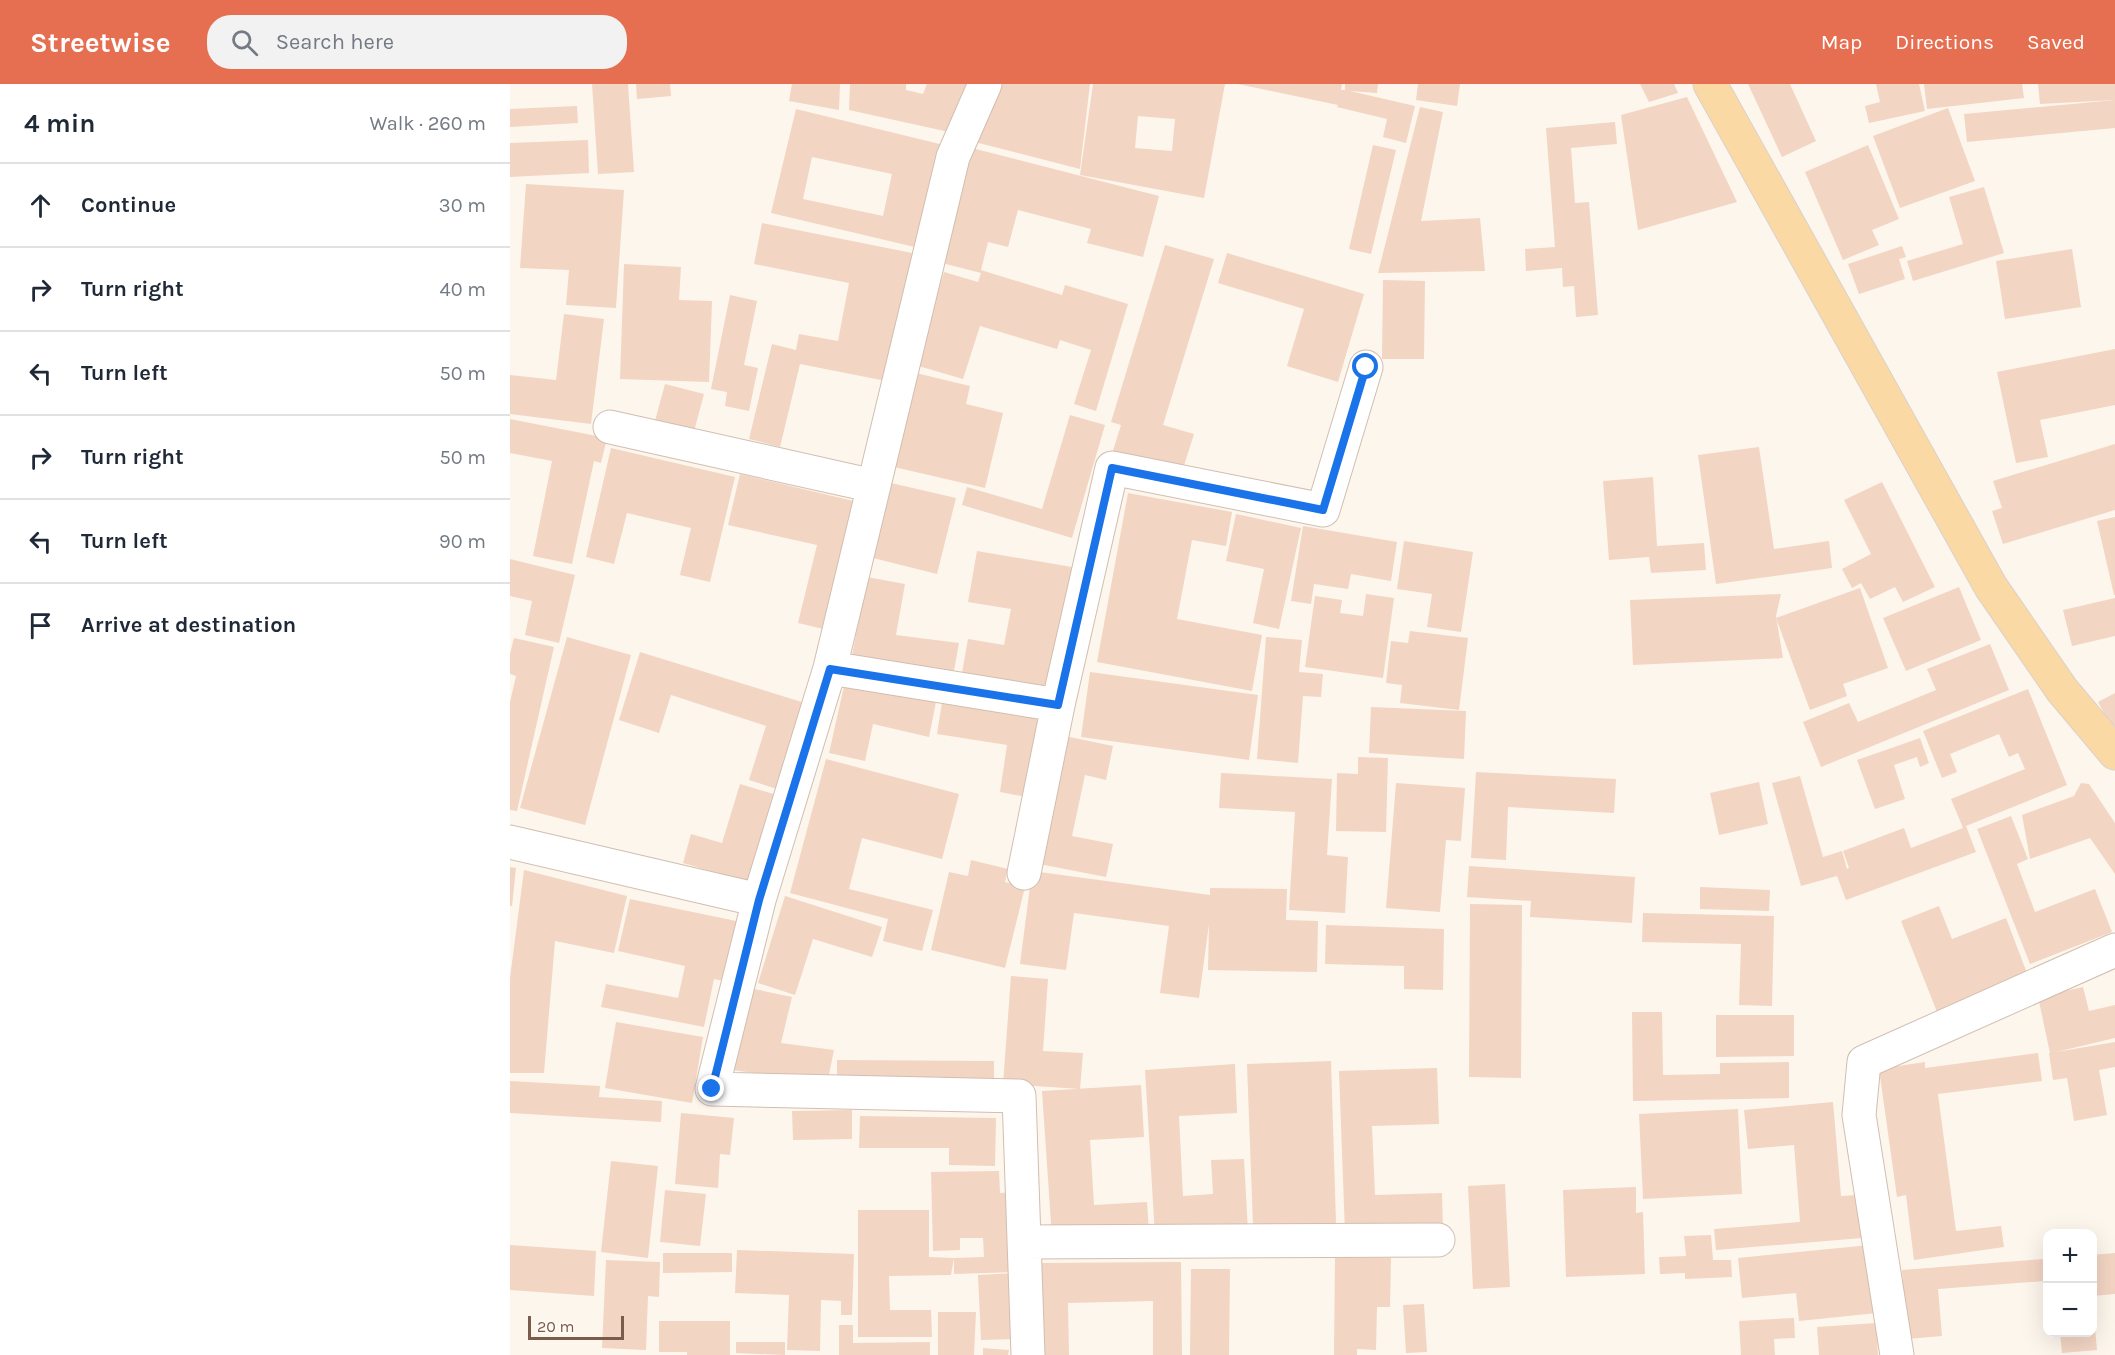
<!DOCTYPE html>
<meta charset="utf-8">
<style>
:root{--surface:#fff;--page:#f2f2f3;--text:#1f2937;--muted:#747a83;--line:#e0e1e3;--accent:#e76f51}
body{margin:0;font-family:Karla,sans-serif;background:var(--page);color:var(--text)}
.controls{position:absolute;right:18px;bottom:18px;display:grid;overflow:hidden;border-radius:12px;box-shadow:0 6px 24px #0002}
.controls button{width:54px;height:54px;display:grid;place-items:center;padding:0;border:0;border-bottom:2px solid var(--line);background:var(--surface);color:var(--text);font:30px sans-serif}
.scale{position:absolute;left:18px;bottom:15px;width:96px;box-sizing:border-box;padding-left:6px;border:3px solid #7a5c4d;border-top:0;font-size:16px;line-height:21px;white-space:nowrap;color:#7a5c4d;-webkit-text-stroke:4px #fffaf3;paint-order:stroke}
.stop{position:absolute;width:18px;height:18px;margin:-14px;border:4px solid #1a73e8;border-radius:50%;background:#fff}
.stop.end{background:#1a73e8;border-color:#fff;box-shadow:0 2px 6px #0008}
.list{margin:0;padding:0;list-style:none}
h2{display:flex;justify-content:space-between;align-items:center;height:78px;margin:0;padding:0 24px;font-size:26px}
h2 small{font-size:20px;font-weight:400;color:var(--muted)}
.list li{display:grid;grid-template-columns:39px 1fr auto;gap:18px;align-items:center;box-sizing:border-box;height:84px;padding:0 24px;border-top:2px solid var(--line)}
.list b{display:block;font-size:22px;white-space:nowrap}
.list em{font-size:20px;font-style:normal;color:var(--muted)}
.icon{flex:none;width:33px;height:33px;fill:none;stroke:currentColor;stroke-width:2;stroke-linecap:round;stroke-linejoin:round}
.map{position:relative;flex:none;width:1605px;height:1271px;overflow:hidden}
header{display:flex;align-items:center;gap:36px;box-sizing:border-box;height:84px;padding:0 30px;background:var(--accent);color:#fff}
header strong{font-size:28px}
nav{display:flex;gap:33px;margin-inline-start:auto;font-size:21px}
.search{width:420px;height:54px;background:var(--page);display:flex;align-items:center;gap:15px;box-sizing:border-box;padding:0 21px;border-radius:24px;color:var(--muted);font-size:22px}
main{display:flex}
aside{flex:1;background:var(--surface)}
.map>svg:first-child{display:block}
</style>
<header>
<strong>Streetwise</strong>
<div class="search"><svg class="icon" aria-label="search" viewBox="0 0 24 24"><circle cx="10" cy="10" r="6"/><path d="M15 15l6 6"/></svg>Search here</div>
<nav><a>Map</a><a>Directions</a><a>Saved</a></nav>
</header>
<main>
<aside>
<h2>4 min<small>Walk · 260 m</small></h2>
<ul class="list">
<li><svg class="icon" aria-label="ahead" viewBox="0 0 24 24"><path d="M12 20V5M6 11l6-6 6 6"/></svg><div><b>Continue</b></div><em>30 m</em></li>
<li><svg class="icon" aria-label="right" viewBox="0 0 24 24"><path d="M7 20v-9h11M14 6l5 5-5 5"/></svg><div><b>Turn right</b></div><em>40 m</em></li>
<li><svg class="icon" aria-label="left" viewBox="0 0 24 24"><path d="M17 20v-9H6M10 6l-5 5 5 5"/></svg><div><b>Turn left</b></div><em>50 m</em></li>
<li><svg class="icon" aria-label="right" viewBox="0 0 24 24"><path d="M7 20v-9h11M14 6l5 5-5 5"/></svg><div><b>Turn right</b></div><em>50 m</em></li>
<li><svg class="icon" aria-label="left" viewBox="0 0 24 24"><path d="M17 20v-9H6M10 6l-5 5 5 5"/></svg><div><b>Turn left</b></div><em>90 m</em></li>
<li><svg class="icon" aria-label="arrive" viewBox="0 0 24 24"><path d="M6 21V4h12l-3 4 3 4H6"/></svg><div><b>Arrive at destination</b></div></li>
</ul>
</aside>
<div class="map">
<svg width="1605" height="1271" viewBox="0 0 1605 1271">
<rect width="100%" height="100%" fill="#fdf6ec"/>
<path fill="#f3d5c3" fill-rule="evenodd" d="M82 0H118L124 88 88 90Z
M126 0H160L161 12 127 15Z
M282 0H330L329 26 279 17Z
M340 0H396V6L413 10 417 0H460L439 48 339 26Z
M489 0H580L570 85 461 57Z
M583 0H715L694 114 570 91ZM628 32 665 35 662 67 625 64Z
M728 0H832L831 6H835V0H868L867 9 840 7 905 22 896 59 873 53 877 35 827 23 828 21Z
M908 0H950L947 22 906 16Z
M1130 0H1164L1168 9 1139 18Z
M1238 0H1280L1306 57 1272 73Z
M1366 0H1409L1415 27 1359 39 1355 22 1370 18Z
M1414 0H1512L1514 14 1417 25Z
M1528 0H1605V16L1530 20Z
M1177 13 1227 118 1128 146 1111 31Z
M1605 16V44L1457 58 1454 30Z
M67 22 68 39 0 43V25Z
M910 23 933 28 911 137 970 134 975 187 868 189Z
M1438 24 1465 97 1390 124 1363 52Z
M286 25 438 62 413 165 261 129ZM302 73 382 90 373 132 293 115Z
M1105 38 1107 60 1061 64 1065 119 1079 118 1088 231 1066 233 1064 202 1053 203 1052 184 1016 187 1015 165 1045 163 1036 44Z
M78 56 79 89 0 93V59Z
M863 61 886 66 861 170 839 165Z
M1358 61 1389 135 1362 146 1369 161 1333 176 1295 88Z
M458 63 649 112 633 173 577 159 581 145 508 126 498 163 478 158 471 186 552 211 555 201 618 220 586 327 564 320 581 266 550 256 547 265 470 242 453 295 405 281 434 188 468 198 471 189 428 178Z
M16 100 114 106 106 224 56 221 59 186 10 184Z
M1474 103 1494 169 1403 197 1397 177 1453 160 1439 113Z
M252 139 402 169 376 297 290 280 270 363 239 355 262 260 286 266 289 250 328 257 339 199 244 180Z
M655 161 704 175 653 341 684 350 670 394 601 373 611 341 601 338Z
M1392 162 1396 173 1389 175 1395 195 1349 210 1338 180Z
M1562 165 1571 223 1495 235 1486 177Z
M717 169 854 210 828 298 777 282 794 225 708 199Z
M114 180 171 183 169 216 202 217 199 298 110 295Z
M873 196 915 197 914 275H872Z
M220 211 247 217 234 281 248 284 239 327 215 322 217 308 201 305Z
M54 230 94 235 81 340 0 330V291L46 296Z
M1605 265V321L1530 336 1538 373 1506 379 1487 288Z
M406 289 460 302 456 320 493 329 475 404 384 383Z
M155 300 194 310 182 355 143 344Z
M560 331 595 341 562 454 452 421 457 403 532 425Z
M0 335 97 354 91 379 84 377 62 480 23 472 42 377 0 369Z
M1605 360V426L1493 460 1482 427 1492 424 1483 397Z
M1249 363 1264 465 1319 457 1322 484 1206 500 1188 371Z
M101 364 225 393 200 498 170 491 181 444 117 429 104 480 76 473Z
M230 390 352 419 322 547 288 539 307 461 218 441Z
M1143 393 1147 462 1194 459 1196 486 1141 489 1139 473 1099 476 1093 397Z
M1372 398 1425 503 1393 518 1385 503 1360 515 1351 499 1342 504 1332 485 1361 470 1334 416Z
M381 399 446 414 427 490 363 474Z
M618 409 722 428 716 462 682 456 667 535 752 551 742 607 587 578Z
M726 430 791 444 769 545 743 539 754 485 716 477Z
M1605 433V511H1604L1587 437Z
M793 442 887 458 881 497 841 490 838 505 804 500 801 520 781 517Z
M894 457 963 468 951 548 917 543 922 510 887 505Z
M467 467 568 484 547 605 452 589 458 555 494 561 501 525 458 518Z
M0 475 65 491 49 559 15 551 22 517 0 512Z
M357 493 395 500 386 551 449 559 443 592 341 577Z
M1449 503 1471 556 1396 587 1373 534Z
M1350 504 1378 584 1333 600 1337 612 1300 626 1266 534Z
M856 510 884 514 873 594 795 583 805 512 832 516 830 529 853 532Z
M1271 510 1266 532 1273 574 1123 581 1120 516Z
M1605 514V552L1562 562 1553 526Z
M900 547 958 554 949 626 890 619 892 601 876 599 881 557 898 559Z
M57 553 121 571 75 741 10 724Z
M756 553 792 556 789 588 813 590 811 613 793 612 788 679 747 675Z
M4 554 44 563 7 727 0 726V618L6 592 0 590V570Z
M1480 560 1499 606 1311 683 1293 638 1339 619 1348 638 1426 606 1417 585Z
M130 568 295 619 267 705 239 696 256 642 161 611 149 649 109 636Z
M580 588 748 611 739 676 571 653Z
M335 598 426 618 419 653 363 640 355 677 319 669Z
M1518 605 1557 701 1456 742 1466 768 1336 816 1327 792 1291 802 1262 699 1290 692 1313 773 1332 767 1337 785 1339 784 1333 767 1394 744 1401 764 1453 744 1441 715 1515 685 1508 669 1499 673 1489 650 1440 670 1447 688 1432 694 1413 647Z
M1605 609V649L1588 618Z
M433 612 536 628 522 714 490 708 497 661 427 650Z
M861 623 956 627 954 675 859 669Z
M550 651 603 662 596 696 575 691 562 752 603 760 596 793 524 779Z
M1410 654 1419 679 1410 683 1407 673 1384 681 1395 715 1365 725 1347 676Z
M848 673 878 674 876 748 826 747 827 689 848 690Z
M316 675 449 710 432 775 352 754 339 805 423 826 412 867 373 857 378 835 280 809Z
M966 688 1106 695 1104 729 998 723 996 776 961 774Z
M711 689 822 695 817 771 838 773 835 829 779 826 785 728 709 724Z
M1249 698 1258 740 1209 751 1200 709Z
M886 699 955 704 951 757 936 756 930 828 876 824Z
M1571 699 1579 700 1605 739V790L1580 754 1520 775 1512 731 1564 712Z
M230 700 267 711 241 799 173 779 181 750 212 759Z
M1501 732 1518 775 1507 780 1525 828 1585 805 1602 848 1520 880 1467 745Z
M461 776 498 785 495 798 515 803 495 884 421 866 439 788 458 792Z
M959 782 1125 793 1122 839 1020 833 1021 817 957 813Z
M0 783 6 784 2 822H0Z
M14 786 117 812 104 869 45 857 34 989H0V894Z
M522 787 700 811V804L777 805 776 836 808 837 807 888 698 886 699 840 689 914 650 909 659 842 564 829 556 886 510 880Z
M1190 803 1260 806 1259 827 1190 825Z
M275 812 372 843 362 873 303 855 285 911 248 899Z
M120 815 231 838 219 898 204 895 194 943 91 923 96 900 168 914 175 882 108 867Z
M960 820 1012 821 1011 994 959 993Z
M1429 822 1442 855 1496 834 1520 897 1429 933 1391 837Z
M1133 829 1264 832 1262 922 1229 921 1231 860 1132 858Z
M816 841 934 845 933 906 894 905V882L815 880Z
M501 892 538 895 533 967 573 969 570 1005 493 1000Z
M1573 903 1579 927 1605 921V954L1546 968 1605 958V983L1589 986 1597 1031 1564 1037 1557 994 1543 996 1539 969H1540L1528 913Z
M244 905 282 913 271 959 324 966 317 1000 223 986Z
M1122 928H1152L1153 991 1210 990V979L1279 978V1014L1123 1017Z
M1206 931H1284V972L1206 973Z
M106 938 193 953 182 1019 95 1004Z
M1528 969 1532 997 1428 1010 1446 1147 1491 1142 1494 1163 1404 1176 1396 1111 1387 1113 1369 985 1415 978V984Z
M327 976 484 977V1004L327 1003Z
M821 977 826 1139 743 1142 737 980Z
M725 980 727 1029 669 1032 673 1112 703 1110 701 1076 734 1075 738 1147 645 1152 635 986Z
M927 984 929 1040 862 1042 865 1111 932 1109 933 1145 835 1149 829 987Z
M0 997 90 1002 89 1013 152 1017 151 1038 0 1029Z
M631 1001 634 1053 580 1056 584 1121 637 1118 639 1148 542 1154 532 1007Z
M1323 1018 1331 1112 1348 1111 1352 1154 1206 1166 1204 1145 1290 1138 1284 1061 1238 1065 1234 1026Z
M1228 1025 1232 1110 1133 1115 1129 1030Z
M342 1026V1055L283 1056 282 1027Z
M171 1029 224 1034 220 1071 210 1070 208 1104 165 1100Z
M350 1032 486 1034 485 1082 439 1081V1064H349Z
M101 1077 148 1082 138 1174 91 1168Z
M489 1087 490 1109 505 1108 507 1188 444 1190V1174L474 1173 473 1154H450V1166L423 1167 421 1088Z
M995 1100 1000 1203 963 1205 958 1102Z
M1126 1103V1129L1133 1128 1135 1190 1056 1193 1053 1106Z
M155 1106 196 1110 190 1162 150 1158Z
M348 1126H419V1173L444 1174 441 1191 379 1192 380 1226H421L422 1253H348Z
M1201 1151 1203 1176H1221L1222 1193 1175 1195V1189L1150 1190 1149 1173 1176 1172 1174 1152Z
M0 1161 86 1167 84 1212 0 1206Z
M1360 1161 1367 1229 1289 1237 1286 1209 1232 1214 1228 1174Z
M227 1166 344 1170 342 1231H331V1217L311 1216 310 1267 277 1266 279 1211 225 1209Z
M153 1169H222V1188L153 1189Z
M1605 1169V1210L1582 1212V1171Z
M825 1173 881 1174 880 1223H867L866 1266 847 1265V1271H824Z
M1533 1175 1535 1197 1428 1205 1432 1252 1397 1255 1392 1186Z
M96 1176 150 1178 149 1213 138 1212 136 1266 92 1264Z
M671 1178 672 1271H643V1217L558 1219 559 1271H531L530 1179Z
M681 1185H720L719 1271H680Z
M506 1189 508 1255 471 1256 468 1191Z
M914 1220 917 1268 896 1269 893 1221Z
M428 1228H466L464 1271H428Z
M1582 1233H1584L1587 1266 1552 1269 1550 1248H1582Z
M1284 1234 1285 1254 1264 1255 1265 1271H1231L1229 1237Z
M149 1237H220V1271H177V1268H149Z
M1366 1239 1368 1271H1309L1307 1243Z
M329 1241H343V1259L420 1258V1271H329Z
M226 1258H275V1271L226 1269Z
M473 1264 499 1266 498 1271H473Z"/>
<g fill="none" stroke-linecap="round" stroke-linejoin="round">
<defs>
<path id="minor" d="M100 343 364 402
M320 584 443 73 475 0
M548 621 602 384 813 426 856 283
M0 758 249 816 202 1005 509 1012 518 1271
M249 816 320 584 548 621 514 789
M515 1158 928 1156
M1387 1271 1349 1031 1354 978 1605 866"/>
<path id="major" d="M1200 0 1481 503 1552 606 1605 669"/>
</defs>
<use href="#minor" stroke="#d1beb0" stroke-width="35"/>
<use href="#major" stroke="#dad1cd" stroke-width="35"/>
<use href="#minor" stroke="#fff" stroke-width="33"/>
<use href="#major" stroke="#fbd9a5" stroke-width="33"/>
</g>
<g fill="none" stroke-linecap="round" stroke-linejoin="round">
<path stroke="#1a73e8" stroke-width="8" d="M202 1005 249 816 320 585 548 621 602 384 813 426 856 283"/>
</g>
</svg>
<div class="controls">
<button>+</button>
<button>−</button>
</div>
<div class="scale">20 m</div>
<div class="stop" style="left:856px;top:283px"></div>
<div class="stop end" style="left:202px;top:1005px"></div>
</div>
</main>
